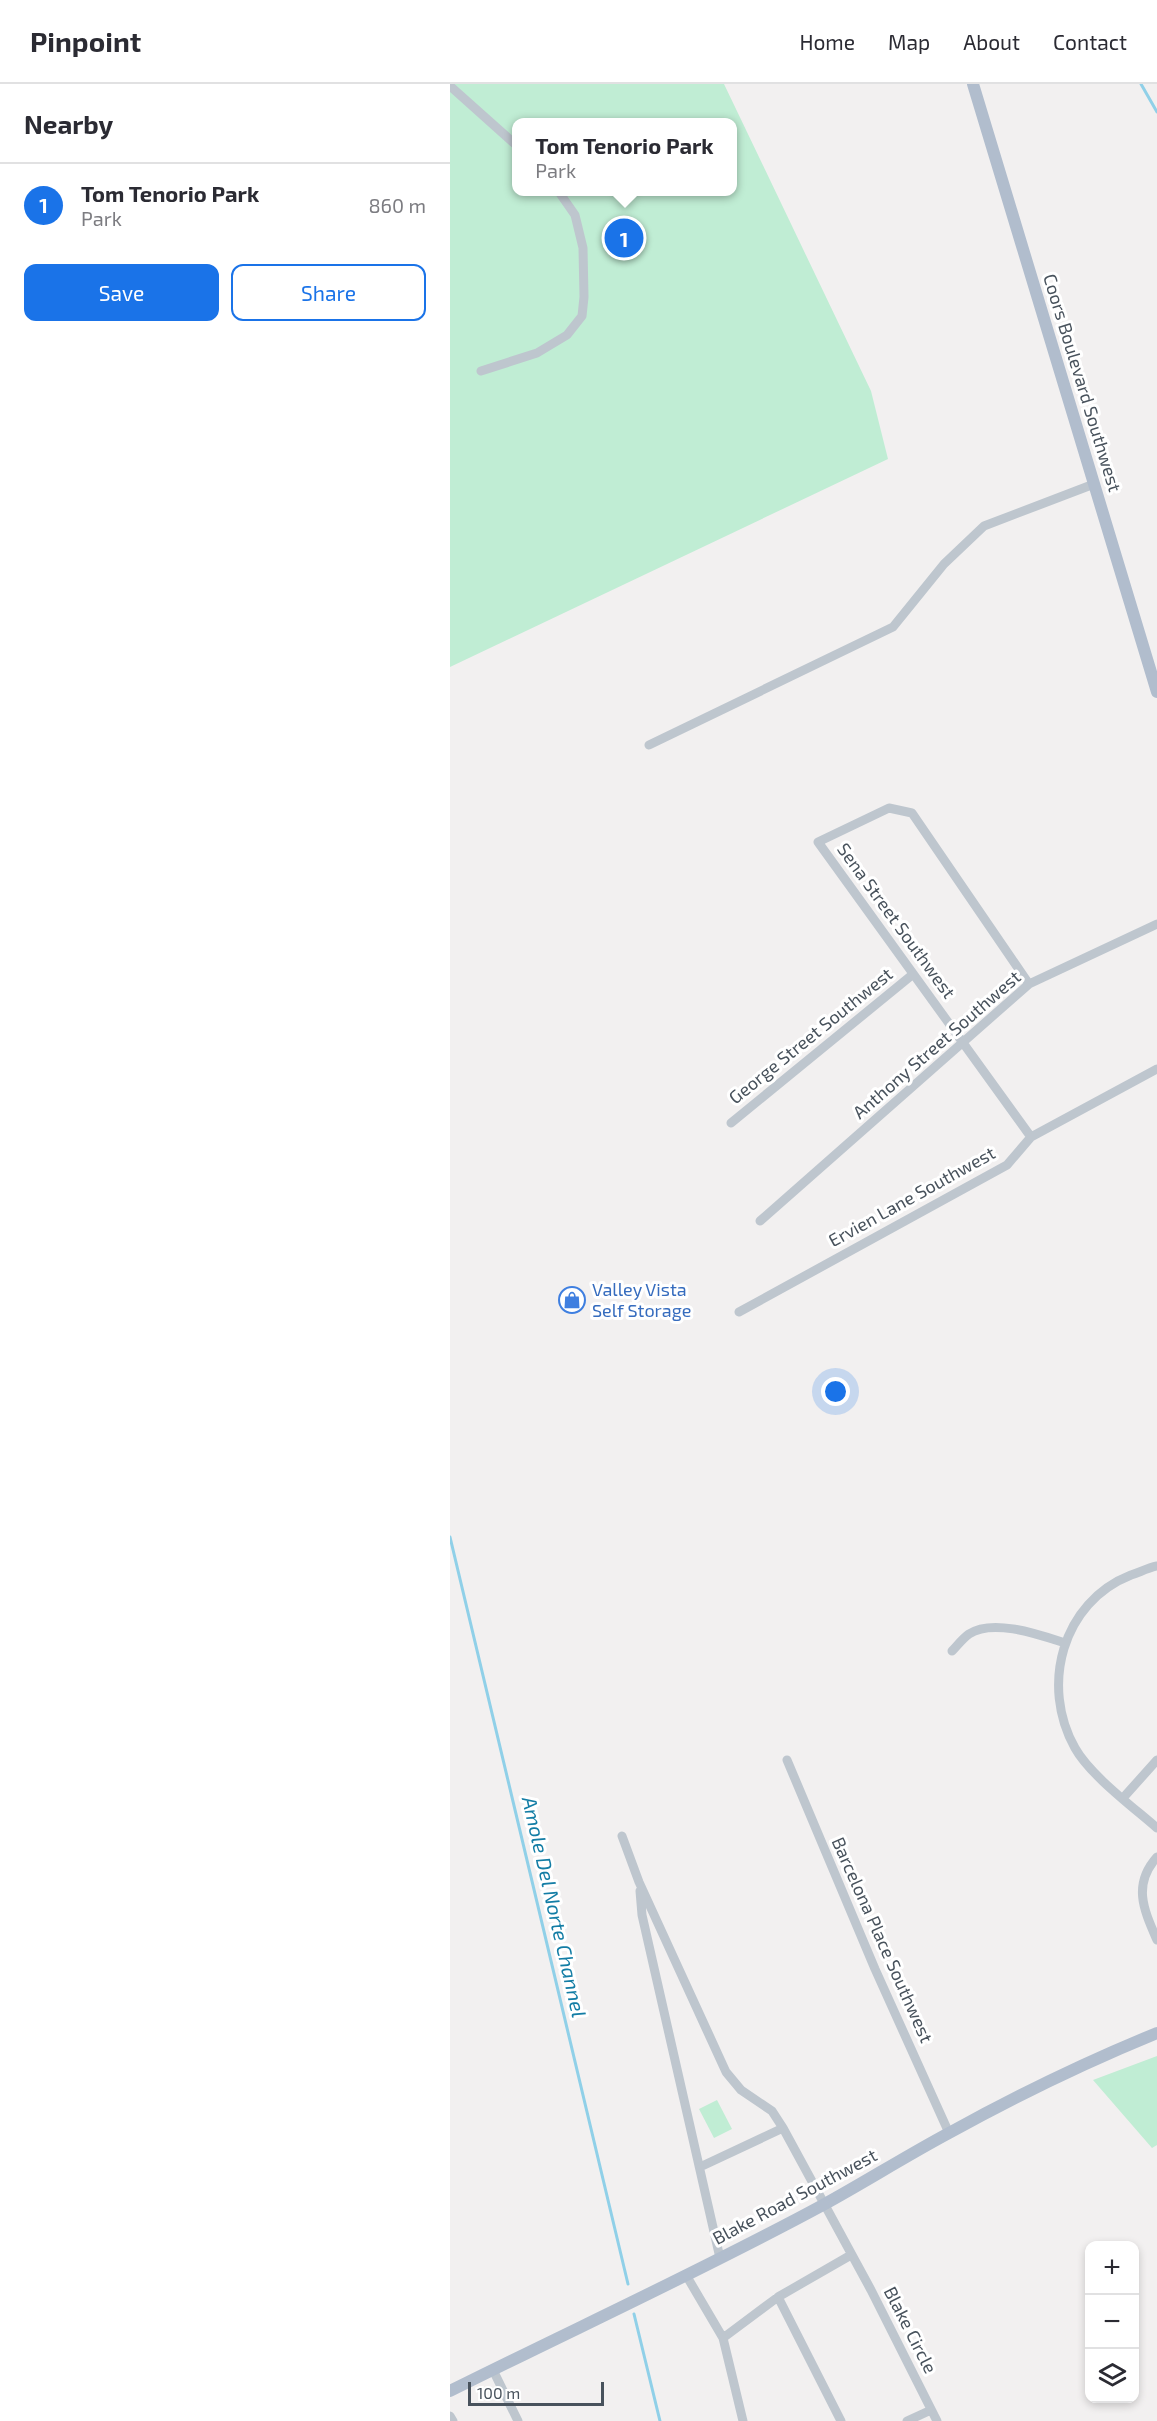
<!DOCTYPE html>
<meta charset="utf-8">
<style>
:root{--surface:#fff;--page:#f7f7f7;--text:#2b2b33;--muted:#7c7c81;--line:#e1e1e2;--accent:#1a73e8}
body{margin:0;font-family:"Exo 2",sans-serif;background:var(--page);color:var(--text)}
.controls{position:absolute;right:18px;bottom:18px;display:grid;overflow:hidden;border-radius:12px;box-shadow:0 3px 9px #0003}
.controls button{width:54px;height:54px;display:grid;place-items:center;padding:0;border:0;border-bottom:2px solid var(--line);background:var(--surface);color:var(--text);font:30px sans-serif}
.scale{position:absolute;left:18px;bottom:15px;width:136px;box-sizing:border-box;padding-left:6px;border:3px solid #48525c;border-top:0;font-size:16px;line-height:21px;white-space:nowrap;color:#48525c;-webkit-text-stroke:4px #fff;paint-order:stroke}
.you{position:absolute;left:386px;top:1308px;width:21px;height:21px;margin:-15px;border:4px solid #fff;border-radius:50%;background:#1a73e8;box-shadow:0 0 0 9px #1a73e833}
.badge{display:grid;place-items:center;width:39px;height:39px;border-radius:50%;background:var(--accent);color:#fff;font-size:20px;font-weight:700}
.pin{position:absolute;translate:-50% -50%;border:3px solid #fff;box-shadow:0 2px 6px #0006}
.popup{position:absolute;left:62px;top:34px;width:225px;height:78px;box-sizing:border-box;display:grid;place-content:center;border-radius:12px;background:var(--surface);filter:drop-shadow(0 2px 4px #0005);font-size:20px;white-space:nowrap;color:var(--muted)}
.popup b{font-size:22px;color:var(--text)}
.popup::after{content:'';position:absolute;left:50%;top:100%;margin-left:-12px;border:12px solid transparent;border-top-color:var(--surface)}
.list{margin:0;padding:0;list-style:none}
h2{display:flex;justify-content:space-between;align-items:center;height:78px;margin:0;padding:0 24px;font-size:26px}
h2 small{font-size:20px;font-weight:400;color:var(--muted)}
.list li{display:grid;grid-template-columns:39px 1fr auto;gap:18px;align-items:center;box-sizing:border-box;height:84px;padding:0 24px;border-top:2px solid var(--line)}
.list b{display:block;font-size:22px;white-space:nowrap}
.list p{margin:0;font-size:20px;white-space:nowrap;color:var(--muted)}
.list em{font-size:20px;font-style:normal;color:var(--muted)}
.actions{display:flex;gap:12px;padding:18px 24px}
.actions a{flex:1;padding:14px 0;border:2px solid var(--accent);border-radius:12px;text-align:center;font-size:21px;color:var(--accent)}
.actions .main{background:var(--accent);color:#fff}
.icon{flex:none;width:33px;height:33px;fill:none;stroke:currentColor;stroke-width:2;stroke-linecap:round;stroke-linejoin:round}
.map{position:relative;flex:none;width:707px;height:2337px;overflow:hidden}
header{display:flex;align-items:center;gap:36px;box-sizing:border-box;height:84px;padding:0 30px;background:var(--surface);border-bottom:2px solid var(--line)}
header strong{font-size:28px}
nav{display:flex;gap:33px;margin-inline-start:auto;font-size:21px}
main{display:flex}
aside{flex:1;background:var(--surface)}
.map>svg:first-child{display:block}
</style>
<header>
<strong>Pinpoint</strong>
<nav><a>Home</a><a>Map</a><a>About</a><a>Contact</a></nav>
</header>
<main>
<aside>
<h2>Nearby<small></small></h2>
<ul class="list">
<li><span class="badge">1</span><div><b>Tom Tenorio Park</b><p>Park</p></div><em>860 m</em></li>
</ul>
<div class="actions"><a class="main">Save</a><a>Share</a></div>
</aside>
<div class="map">
<svg width="707" height="2337" viewBox="0 0 707 2337">
<rect width="100%" height="100%" fill="#f2f0f0"/>
<path fill="#c0edd4" fill-rule="evenodd" d="M0 0H274L421 307 438 375 0 583ZM66 39H282V108H66Z
M707 1972V2061L702 2064 643 1996Z
M267 2016 282 2045 264 2054 249 2025Z"/>
<g fill="none" stroke-linecap="round" stroke-linejoin="round">
<path stroke="#90d0e8" stroke-width="3" d="M691 0 707 28
M0 1453 178 2200
M184 2230 210 2337"/>
<path stroke="#bec6ce" stroke-width="9" d="M0 2 66 61
M31 287 87 269 117 251 132 232 134 213 133 164 125 131 109 108
M199 661 443 543 494 480 534 442 644 400
M579 900 462 729 439 724 368 758 581 1053
M281 1039 462 891
M310 1137 579 900 707 840
M289 1228 557 1081 581 1053 707 985
M707 1482C698 1484 690 1488 681 1491 612 1518 590 1602 625 1664 640 1691 683 1723 707 1744
M502 1567C507 1562 512 1555 519 1550 543 1534 590 1551 615 1559
M337 1676 425 1885 499 2049
M673 1714 707 1676
M172 1752 189 1798 276 1988 291 2006 322 2027 333 2044 421 2206 487 2337
M707 1773C682 1801 694 1826 707 1856
M190 1807 192 1831 270 2174
M250 2083 333 2044
M236 2191 273 2254 293 2337
M328 2213 391 2337
M273 2254 328 2213 401 2171
M43 2286 68 2337
M0 2332 3 2337
M457 2337 481 2326"/>
<path stroke="#b1bdcd" stroke-width="12" d="M523 0 707 608
M0 2307C124 2245 251 2187 373 2121 415 2098 456 2072 499 2049 566 2012 636 1978 707 1949"/>
</g>
<defs>
<symbol id="shop-ring" viewBox="-11 -11 22 22"><circle r="9.5" fill="#fff" stroke="#3f7fe0" stroke-width="1.5"/><path d="M-5-2.5h2.3a2.7 3.5 0 0 1 5.4 0H5L5.5 6h-11ZM-1.5-2.5h3a1.5 2.3 0 0 0-3 0Z" fill="#3f7fe0"/></symbol>
</defs>
<g fill-rule="evenodd">
<use href="#shop-ring" x="107" y="1201" width="30" height="30"/>
</g>
<g text-anchor="middle" stroke-width="6" stroke-linejoin="round" paint-order="stroke">
<g font-size="18" fill="#48525c" stroke="#fff">
<text transform="translate(632 299) rotate(73)" y="6">Coors Boulevard Southwest</text>
<text transform="translate(446 837) rotate(54)" y="6">Sena Street Southwest</text>
<text transform="translate(361 952) rotate(-39)" y="6">George Street Southwest</text>
<text transform="translate(487 961) rotate(-41)" y="6">Anthony Street Southwest</text>
<text transform="translate(462 1113) rotate(-29)" y="6">Ervien Lane Southwest</text>
<text transform="translate(432 1856) rotate(66)" y="6">Barcelona Place Southwest</text>
<text transform="translate(345 2113) rotate(-28)" y="6">Blake Road Southwest</text>
<text transform="translate(460 2246) rotate(63)" y="6">Blake Circle</text>
</g>
<g font-size="18" fill="#366cbe" stroke="#fff" text-anchor="start">
<text x="142" y="1212">Valley Vista<tspan x="142" dy="21">Self Storage</tspan></text>
</g>
<g font-size="20" font-style="italic" fill="#137da5" stroke="#fff">
<text transform="translate(104 1823) rotate(77)" y="7">Amole Del Norte Channel</text>
</g>
</g>
</svg>
<div class="controls">
<button>+</button>
<button>−</button>
<button><svg class="icon" aria-label="layers" viewBox="0 0 24 24"><path d="M12 4l9 5-9 5-9-5zM3 14l9 5 9-5"/></svg></button>
</div>
<div class="scale">100 m</div>
<div class="you"></div>
<div class="pin badge" style="left:174px;top:154px">1</div>
<div class="popup"><b>Tom Tenorio Park</b>Park</div>
</div>
</main>
